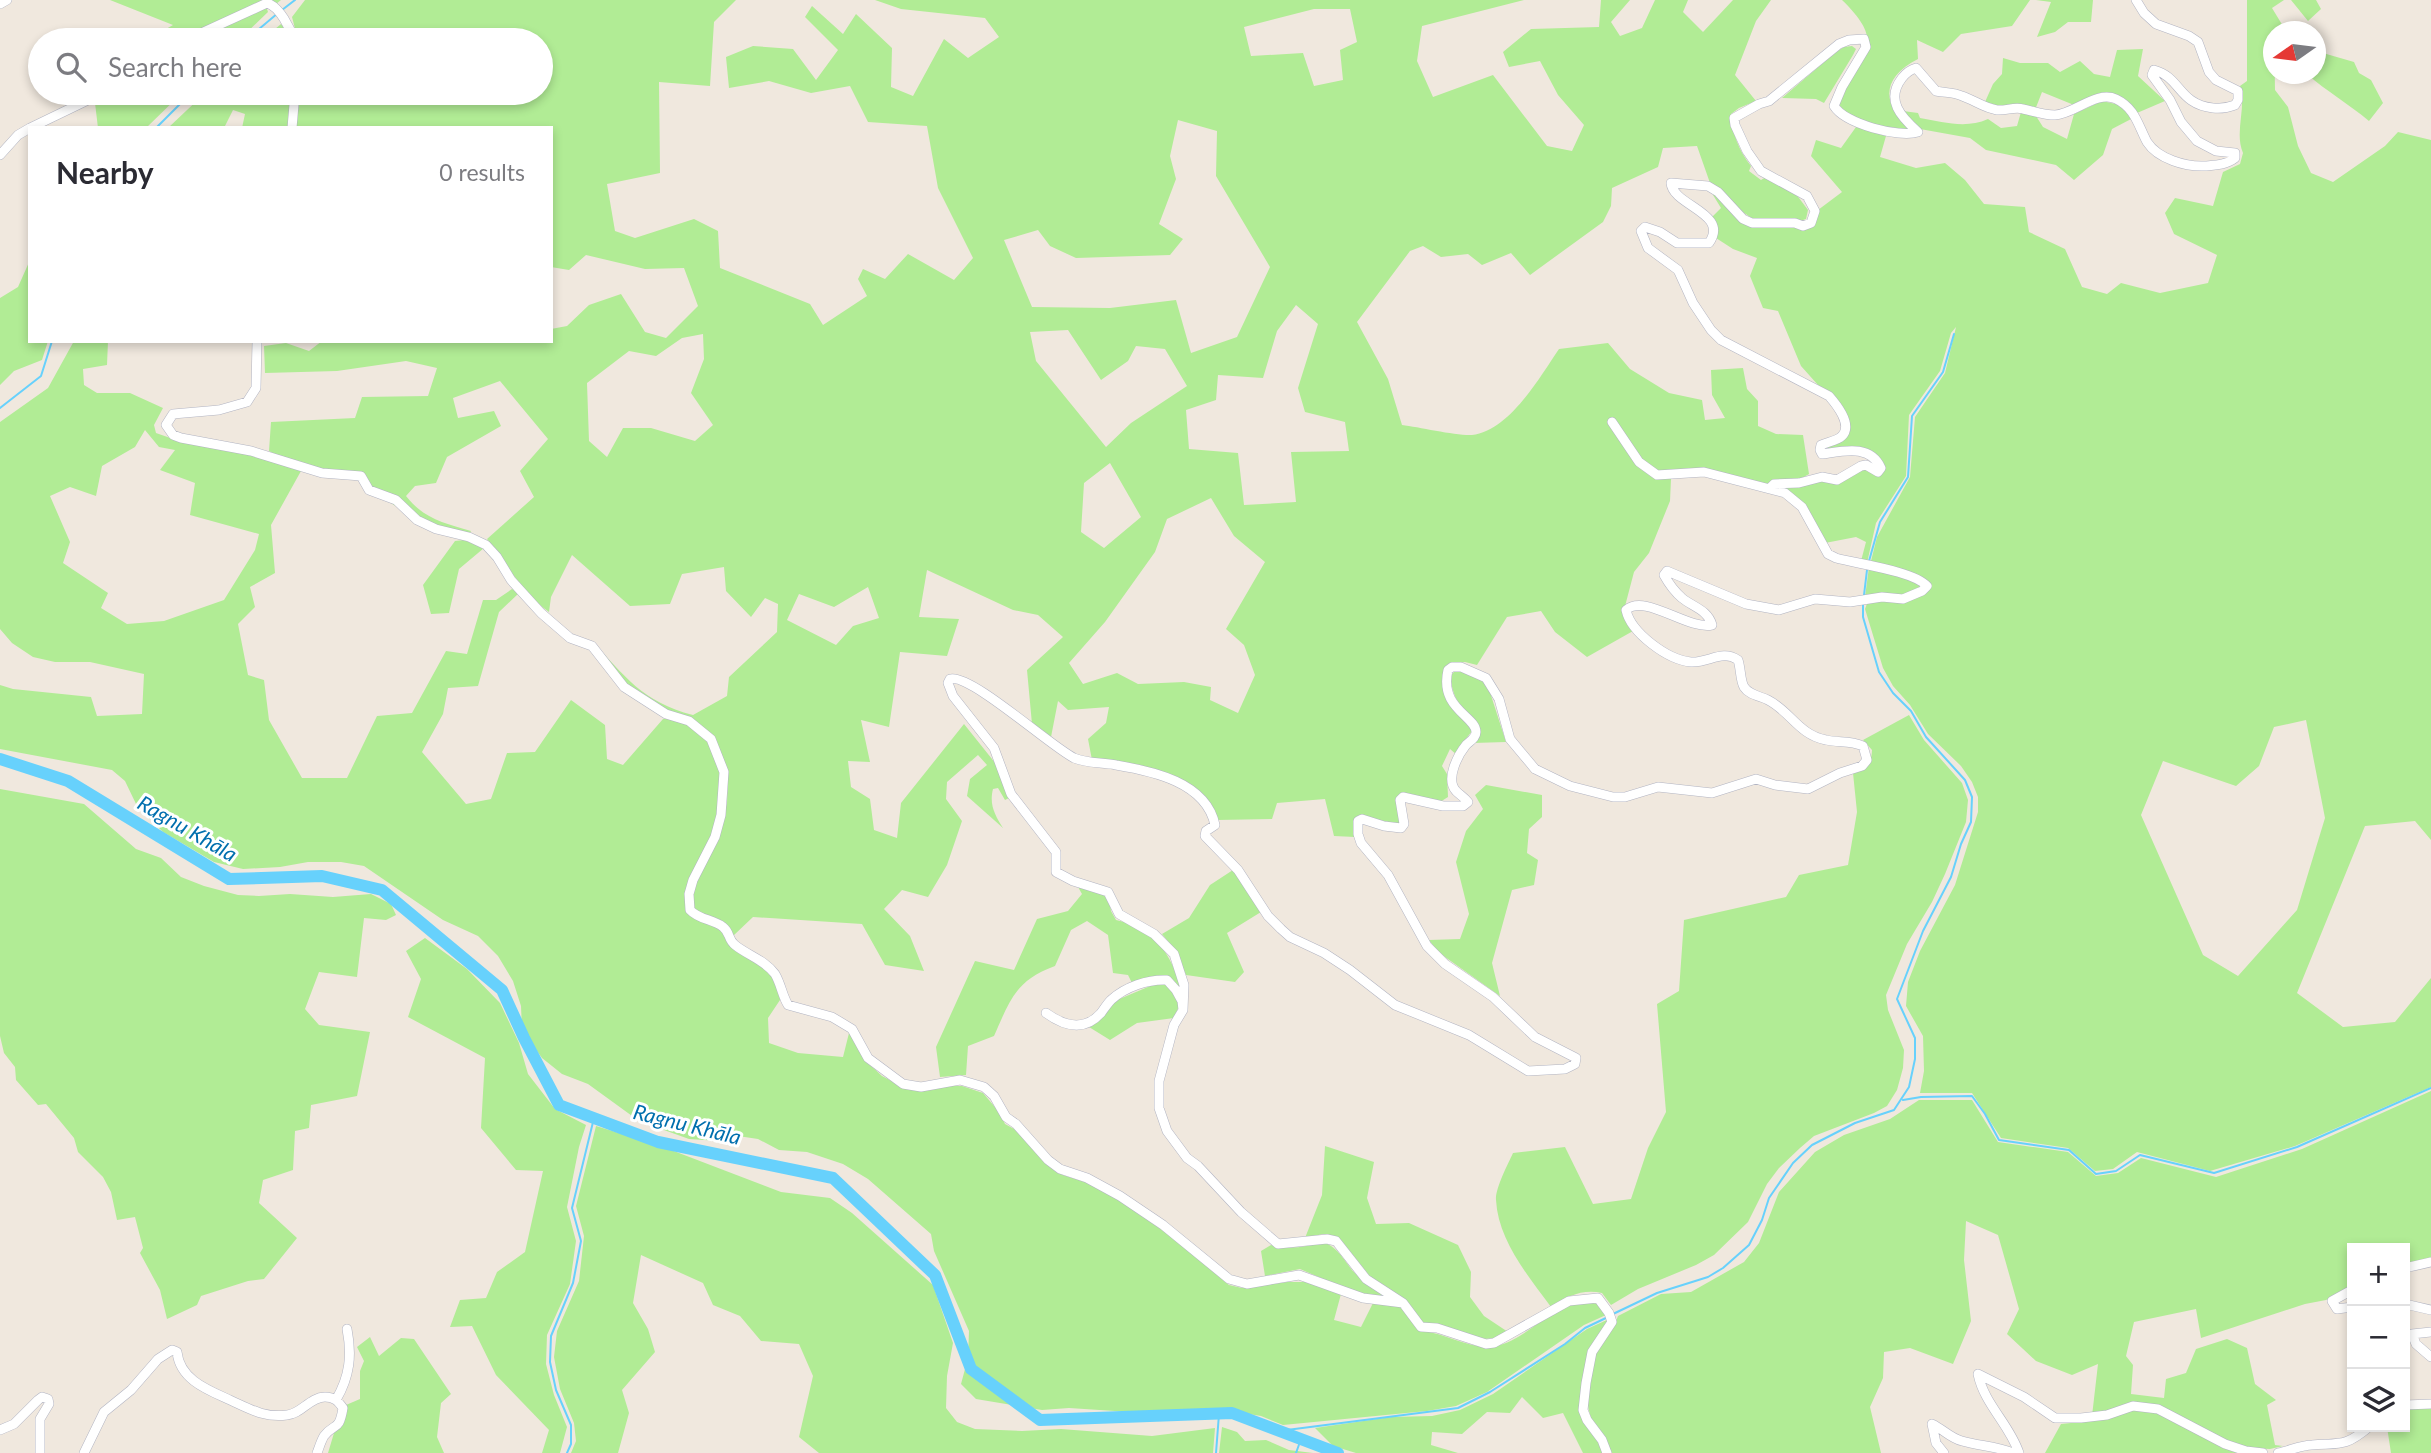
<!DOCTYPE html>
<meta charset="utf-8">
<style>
:root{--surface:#fff;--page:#f2f2f3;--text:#2b2b33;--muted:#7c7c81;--line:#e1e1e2}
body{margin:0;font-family:Lato,sans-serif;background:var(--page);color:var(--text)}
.controls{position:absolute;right:21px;bottom:21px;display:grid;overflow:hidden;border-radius:0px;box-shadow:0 4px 10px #0003}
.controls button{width:63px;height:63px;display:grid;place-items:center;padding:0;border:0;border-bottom:2px solid var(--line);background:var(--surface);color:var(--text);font:35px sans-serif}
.compass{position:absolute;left:2263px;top:21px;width:63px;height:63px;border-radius:50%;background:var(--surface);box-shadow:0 4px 10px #0003;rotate:256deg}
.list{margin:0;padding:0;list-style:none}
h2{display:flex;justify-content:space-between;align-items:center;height:91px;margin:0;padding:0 28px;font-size:30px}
h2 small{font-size:23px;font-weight:400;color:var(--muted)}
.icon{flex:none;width:38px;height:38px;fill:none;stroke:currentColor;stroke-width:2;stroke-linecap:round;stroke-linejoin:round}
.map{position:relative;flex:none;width:2431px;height:1453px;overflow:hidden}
.search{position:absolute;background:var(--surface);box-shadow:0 4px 10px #0003;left:28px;top:28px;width:525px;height:77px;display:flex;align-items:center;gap:18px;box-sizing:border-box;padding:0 24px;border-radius:38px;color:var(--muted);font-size:26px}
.panel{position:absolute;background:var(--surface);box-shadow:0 4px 10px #0003;left:28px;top:126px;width:525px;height:217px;border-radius:0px}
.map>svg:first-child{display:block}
</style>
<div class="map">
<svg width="2431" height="1453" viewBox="0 0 2431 1453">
<rect width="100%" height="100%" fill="#f0e8de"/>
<path fill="#b1ec95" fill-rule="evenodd" d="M110 0H281L276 4 227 17 176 40H147L173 25Z
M305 0H736L714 22 710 86 659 82 660 173 607 184 615 231 635 238 694 219 718 231 720 268 810 304 823 325 867 296 858 279 863 269 885 279 908 254 954 280 973 258 938 188 927 126 868 122 850 86 811 93 769 81 729 88 726 57 753 46 793 49 816 80 838 50 805 17 812 6 843 34 856 14 892 48 891 87 913 96 944 39 968 58 999 37 985 18 901 9 875 0H1524L1422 26 1417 61 1433 97 1493 75 1547 146 1572 151 1584 125 1558 95 1540 61 1509 67 1503 52 1531 29 1599 27 1601 0H1630L1611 22 1620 36 1642 28 1655 0H1688L1683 12 1703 32 1733 0H1771L1756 21 1735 75 1756 101 1739 108 1731 114C1732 133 1739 151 1751 166L1749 171 1761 180 1766 177 1796 194 1808 210 1806 219 1800 221 1753 219 1740 210 1710 183 1697 146 1663 148 1658 167 1612 188 1611 206 1603 222 1530 275 1511 253 1482 265 1468 254 1441 257 1423 246 1410 251 1357 322 1388 379 1402 425C1419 427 1457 436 1472 435 1509 431 1540 377 1559 349L1608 343 1630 369 1669 393 1702 400 1705 420 1725 418 1712 395 1711 370 1743 368 1747 389 1758 401V426L1776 434 1803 435 1809 474 1797 481 1767 485 1714 471 1664 472 1652 470 1609 423 1657 477 1671 479 1670 501 1649 553 1634 572 1624 610 1633 631 1587 657 1555 632 1541 611 1507 617 1477 665 1465 662 1455 663 1444 681 1472 731 1465 740 1457 755 1450 749 1442 766 1447 774 1448 797 1440 802 1403 795 1400 824 1362 817 1355 837 1334 836 1325 799 1277 803 1272 819 1217 820 1214 812 1165 773 1140 765 1092 760 1088 739 1106 723 1109 707 1068 710 1058 701 1051 737 1032 724 1027 670 1063 637 1038 615 1013 610 927 570 919 617 959 619 947 656 900 652 889 727 861 720 870 762 848 761 851 787 870 799 874 830 897 838 901 803 964 724 996 764 1009 798 1005 800 998 788 993 789C989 805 995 815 1003 828L967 796 970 779 987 765 978 755 947 782 946 799 962 821 947 865 928 897 902 890 884 909 910 936 924 971 885 965 862 924 753 917 733 936 694 910 691 893 718 836 727 803 728 771 715 742 625 685 591 640C625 676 642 702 693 715L727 696 729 677 777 632 778 604 765 598 751 617 726 591 724 567 682 574 670 604 630 606 572 555 551 597 549 612C523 593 506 564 487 539L534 497 520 471 548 439 500 381 453 398 458 418 494 411 501 426 447 457 436 483 415 486 406 496C424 519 444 523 471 531L469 535C435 525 384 509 365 478 334 472 297 468 269 451L271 422 355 418 362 397 428 396 437 368 406 361 337 371 265 373 264 346 286 343 309 351 322 341H551V329L567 326 589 305 621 294 645 332 666 338 698 306 684 268 645 269 586 255 569 270 551 267V128H296L300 93H541V40H298L292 17ZM1314 9H1350L1357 42 1340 50 1343 80 1314 86 1303 53 1251 56 1244 27ZM1178 120 1217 131 1216 176 1270 267 1237 337 1191 353 1176 300 1110 308 1032 307 1004 240 1038 230 1050 246 1076 258 1170 255 1183 239 1159 224 1176 179 1170 156ZM1296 305 1318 324 1298 388 1305 412 1345 422 1349 451 1291 452 1296 502 1244 505 1238 453 1189 449 1186 410 1216 400 1218 375 1263 378 1277 331ZM1068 330 1101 380 1128 361 1136 346 1165 349 1187 386 1131 423 1106 447 1036 361 1030 332ZM703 334 704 359 691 393 713 425 695 441 651 428H623L607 457 589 441 587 383 629 351 656 356 682 338ZM1110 463 1141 517 1104 548 1081 532 1084 483ZM1211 498 1234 536 1265 562 1226 629 1244 645 1255 675 1238 713 1210 700 1211 687 1184 682 1138 684 1117 673 1083 684 1069 663 1105 622 1155 552 1167 519ZM868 587 879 618 853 626 836 645 787 620 799 594 834 607Z
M1842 0H2030L2012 26 1961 34 1943 52 1917 40 1918 59C1881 78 1881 104 1911 130 1887 126 1851 126 1838 103 1849 56 1896 52 1842 0Z
M2036 0H2093L2091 22H2068L2055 32 2037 37 2051 2Z
M2247 0H2284L2272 8 2286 31 2274 32 2275 90 2288 107 2298 146 2311 173 2333 182 2385 146 2398 132 2431 140V840L2415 821 2365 826 2297 993 2343 1027 2395 1022 2431 978V1087L2295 1146 2210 1171 2137 1152 2113 1169 2095 1171 2068 1148 2001 1138 1972 1093H1920L1924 1071 1923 1036 1906 1006 1908 982 1920 951 1955 885 1978 812V797L1972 782 1961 766 1928 734 1910 705 1893 686 1883 668 1865 609 1868 601H1896L1929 584 1871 561 1877 537 1910 477 1915 417 1945 373 1956 327 1951 333 1940 371 1909 415 1906 476 1876 523 1867 563 1861 561 1866 542 1856 537 1825 543 1807 508 1774 488 1814 481H1824L1862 468 1873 472 1876 457 1824 452 1821 449 1846 432 1829 393 1818 385 1801 366 1778 311 1763 308 1750 276 1757 258 1733 249 1716 238 1711 218 1721 208 1713 195 1717 194 1745 222 1797 225 1804 229 1818 210 1842 192 1811 156 1816 140 1841 148 1856 127 1886 136 1880 157 1916 168 1945 163 1965 180 1984 204 2025 207 2029 232 2065 249 2082 287 2107 294 2121 283 2160 293 2208 283 2217 255 2174 234 2165 213 2175 198 2213 206 2223 172 2240 164 2243 153C2234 132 2247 107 2240 86L2247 81ZM2306 720 2325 818 2297 910 2238 976 2203 955 2141 815 2163 761 2236 786 2259 766 2274 727Z
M2291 0H2316L2321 9 2308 21Z
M266 6 268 12 239 40H195Z
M281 24 289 34 290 40H262Z
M1852 46 1856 49 1853 55 1824 103 1816 99 1782 98 1836 52 1844 47Z
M2143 49 2138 76 2165 101 2137 113 2116 95 2074 105 2042 92 2035 110 1999 106 1985 102 1993 84 2002 74 2003 58 2020 63H2048L2060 72 2080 61 2094 74 2110 77 2117 50Z
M2316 51 2354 62 2359 73 2371 80 2383 103 2369 121C2349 104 2326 91 2307 74H2316Z
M125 93H182L146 128H98L95 103 109 102Z
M205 93H291L289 128H242L245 114 233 110 224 128H168Z
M2102 101 2120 105 2133 118 2112 129 2103 155 2074 180 2056 165 1986 150 1970 138 1920 129 1903 111 1918 113 1920 118C1943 122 1966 129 1988 119L2001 128 2017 126 2021 112 2036 116 2043 127 2067 139 2074 114Z
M30 260V341H48L42 360 14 371 0 385V298L18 287Z
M74 341H108L107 365 83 369 84 385 97 393H130L163 408 154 425 156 433 176 440 254 455 301 471 271 525 275 573 250 587 255 607 238 624 248 675 264 680 269 720 302 778H347L377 716 412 713 446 651 467 654 483 600H496L512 589 519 593 499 612 478 686 448 688 443 714 422 752 466 804 491 799 507 753 535 752 571 700 605 725 607 759 623 765 663 719 675 718 689 724 708 740 721 771 718 815 712 839 695 869 689 914 697 920 718 926 751 959 771 974 779 989 780 1000 768 1018 769 1043 798 1053 843 1057 849 1033 857 1041 868 1063 882 1076 901 1086H962L983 1093 1000 1113 1005 1124 1016 1130 1046 1164 1063 1175 1091 1184 1122 1202 1172 1237 1229 1285 1242 1288 1287 1282H1310L1341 1294 1334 1320 1361 1327 1373 1303 1401 1306 1423 1331C1448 1334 1473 1351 1496 1346 1533 1338 1556 1295 1598 1304L1606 1315 1584 1325 1487 1392 1456 1406 1427 1411 1283 1425 1261 1416 1218 1409 1184 1412H1130L1069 1408 1042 1410 976 1399 961 1384 968 1358 969 1331 934 1251 931 1234 868 1179 843 1164 807 1152 779 1150 758 1139 738 1136 720 1141 689 1139 639 1121 588 1084 562 1074 542 1058 522 1030 521 1006 513 981 498 956 478 936 443 920 364 866 341 862H308L280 867 243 869 214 862 163 832 137 806 125 781 112 770 0 749V685L13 689 91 697 97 716 142 714 144 674 90 662H55L33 657 12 643 0 629V422L48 388ZM145 430 159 447 175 450 160 470 195 483 190 515 259 534 255 550 224 600 164 621 127 624 101 608 108 593 63 563 70 542 50 496 70 487 96 496 102 466 135 447Z
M464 540 484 548 459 569 449 613 431 614 423 585 455 541Z
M1869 567 1900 575 1923 586 1901 597H1865Z
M1462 671 1487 683 1506 742 1473 743 1479 732V725C1461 707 1454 703 1450 676L1454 672Z
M1909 715 1924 740 1962 783 1968 800 1966 822 1945 874 1932 902 1907 944 1886 995 1888 1010 1904 1050 1903 1068 1897 1090 1887 1106 1874 1113 1814 1136 1800 1148 1779 1168 1767 1184 1748 1222 1714 1255 1696 1265 1638 1289 1611 1305 1602 1293C1582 1289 1568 1296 1551 1307 1528 1276 1498 1240 1496 1200 1495 1189 1508 1164 1513 1153L1565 1147 1593 1204 1631 1199 1648 1148 1666 1112 1657 1004 1679 991 1684 920 1786 897 1799 875 1848 865 1857 812 1853 773C1865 768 1872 763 1872 750L1863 740Z
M1486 785 1542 795V817L1529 829 1527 853 1538 860 1534 885 1512 890 1492 963 1500 996 1438 952 1429 940 1460 939 1469 914 1456 862 1466 831 1483 809 1475 795Z
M0 789 84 804 136 849 161 858 181 877 204 886 238 895 259 896 290 894 333 897 371 894 391 904 396 915 386 920 364 918 357 977 319 972 305 1009 319 1025 370 1032 357 1096 311 1105 309 1128 295 1131 293 1170 263 1180 259 1203 297 1238 264 1279 248 1281 201 1296 197 1305 167 1319 160 1290 140 1253 143 1248 135 1217 117 1220 111 1192 103 1177 78 1152 74 1138 46 1104 38 1105 16 1080 15 1067 4 1053 0 1036Z
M1233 870 1261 912 1227 933 1244 972 1235 982 1186 975 1175 950 1162 934 1189 918 1210 885Z
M1078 887 1102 892 1109 898 1111 911 1116 920C1155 928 1170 953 1182 989L1168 978 1133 985 1128 975 1113 973 1108 935 1087 921 1071 930 1055 966C1016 980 1010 1000 994 1036L968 1046 966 1075 940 1077 936 1047 975 961 1014 970 1037 919 1068 911 1082 894Z
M425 938 467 969 500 1003 519 1043 528 1074 555 1109 586 1125 579 1147 567 1207 576 1241 570 1284 547 1335 546 1364 554 1395 567 1427 560 1453H542L549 1430 496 1375 472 1326 450 1327 460 1300 486 1298 497 1272 525 1252 543 1171 516 1170 481 1128 485 1058 408 1017 421 979 406 951Z
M1155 984H1167L1175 995 1179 1006 1174 1018 1137 1023 1110 1040 1089 1027 1117 1000Z
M2431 1091V1261L2405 1266V1248H2352V1288L2326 1300 2305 1304 2201 1338 2196 1309 2134 1322 2126 1356 2133 1365 2131 1394 2164 1398 2166 1379 2186 1373 2196 1349 2227 1339 2247 1348 2255 1384 2276 1400 2267 1405 2275 1445 2283 1446 2270 1449 2248 1448 2227 1442 2155 1407 2092 1416 2098 1364 2072 1375 2036 1361 2007 1334 2019 1309 1998 1235 1966 1221 1964 1260 1971 1321 1953 1364 1910 1348 1884 1352 1883 1378 1870 1407 1881 1453H1610C1590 1419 1582 1410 1592 1370 1593 1363 1594 1354 1597 1348 1603 1336 1614 1329 1618 1316L1661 1294 1691 1292 1744 1262 1759 1243 1779 1192 1815 1152 1844 1135 1890 1119 1919 1100H1972L1998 1142 2068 1152 2096 1176 2118 1173 2141 1158 2216 1177 2302 1149Z
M596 1126 658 1145 781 1192 830 1198 852 1213 933 1285 953 1343 947 1376 946 1408 957 1422 975 1429 1022 1431 1061 1429 1152 1436 1215 1428 1213 1453H819L799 1437 813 1376 799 1344 761 1341 740 1316 713 1305 703 1283 641 1255 633 1303 648 1329 655 1352 622 1390 629 1413 618 1453H571L576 1441 574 1423 560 1389 554 1357 557 1331 579 1281 584 1236 576 1206Z
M1325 1146 1374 1162 1367 1198 1376 1224 1409 1223 1458 1245 1471 1272 1470 1297 1484 1316 1508 1332 1495 1338 1484 1339 1422 1324 1372 1279 1341 1240 1334 1236 1323 1234 1305 1238 1322 1195Z
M1323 1242C1342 1249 1345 1265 1359 1277 1369 1287 1380 1293 1393 1299L1363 1296 1300 1269 1265 1276 1261 1251 1271 1245C1289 1250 1305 1247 1323 1242Z
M1609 1319V1324L1594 1344 1581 1400 1603 1453H1583L1563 1413 1543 1418 1522 1397 1510 1413 1487 1412 1462 1434 1432 1432 1431 1445 1458 1453H1356L1333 1446 1315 1428 1391 1417 1432 1416 1460 1410 1493 1394 1587 1329Z
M370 1337 379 1356 401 1338 414 1339 451 1394 441 1403 437 1437 444 1453H328L334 1433 343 1425 346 1405 360 1399V1371L364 1361 357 1347Z
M2431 1407V1453H2391L2387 1427H2405V1409Z
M2133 1409 2157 1411 2245 1453H2045L2061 1424 2081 1422Z
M1222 1427 1237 1432 1245 1441 1266 1440 1289 1450 1313 1453H1219Z"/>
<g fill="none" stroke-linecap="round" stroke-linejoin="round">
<path stroke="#67d1fc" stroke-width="2" d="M282 10 295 0
M246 40 278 13
M156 128 191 93
M0 408 41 376 52 341
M1869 561 1880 522 1908 477 1912 416 1943 372 1954 334
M1864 595 1867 570
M1903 1100 1921 1097 1972 1096 1985 1114 1999 1140 2069 1150 2096 1174 2116 1171 2140 1155 2214 1173 2297 1147 2431 1088
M1613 1314 1657 1293 1708 1277 1723 1268 1749 1245 1762 1220 1769 1198 1793 1163 1812 1145 1855 1123 1894 1110 1909 1087 1915 1059V1038L1897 999 1923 931 1951 877 1961 844 1971 822 1972 797 1965 780 1926 737 1911 711 1893 693 1879 672 1863 617V604
M1279 1431 1458 1408 1490 1392 1565 1344 1585 1328 1608 1317
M567 1453 571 1444V1425L556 1390 550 1362 551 1336 573 1283 581 1241 572 1208 594 1118
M1216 1453 1219 1414
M1296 1453 1301 1439"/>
<path stroke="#67d1fc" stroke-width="12" d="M0 759 68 781 229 879 322 876 382 890 502 990 524 1038 559 1105 658 1142 833 1178 935 1275 971 1369 1040 1420 1232 1413 1338 1453"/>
<defs>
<path id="minor" d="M0 4 7 0
M186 40 267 3C280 7 290 28 294 40
M30 128 88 100 106 98 118 93
M292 128 295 93
M0 155 18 135 30 128
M257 341 256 388 247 402 219 410 173 414 166 425 173 435 181 438 251 451 322 473 361 476 369 490 396 500 417 520 436 529 469 537 486 545 497 557 511 580 541 613 570 638 592 646 624 687 666 714 689 721 711 739 724 772 721 815 715 837 693 880 689 894 690 910C699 920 713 919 723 927 730 932 728 940 735 945 747 955 765 960 775 974 781 984 782 995 788 1005L832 1017 852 1029 868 1058 903 1084 921 1087 960 1080 984 1087 994 1096 1006 1117 1016 1124 1048 1160 1060 1169 1087 1178 1120 1196 1163 1225 1229 1279 1247 1284 1299 1275 1363 1298 1403 1303
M1770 488 1774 484 1799 483 1822 477 1837 480 1861 466 1866 465 1878 472 1881 468C1870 444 1844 451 1822 454L1820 450 1821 445C1827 442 1837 441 1842 436 1853 425 1836 404 1829 396L1721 340 1711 330 1693 303 1678 270 1648 248 1641 231 1645 227 1660 232 1677 243H1709C1730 213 1673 206 1671 183L1708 186 1718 192 1743 219 1752 223H1795L1803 226 1811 223 1815 211 1807 196 1761 171 1747 151 1735 125 1734 118 1759 104 1769 101 1839 44 1849 40 1864 39 1866 47 1842 87 1834 106C1845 124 1899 138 1918 132 1901 117 1885 100 1902 78 1906 73 1909 70 1916 68L1936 91C1945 93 1953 92 1962 96 1974 100 1984 108 1997 110 2006 111 2015 106 2023 109 2034 111 2043 115 2055 115 2074 114 2097 90 2116 99 2135 108 2138 125 2147 142 2158 159 2186 167 2205 166 2216 165 2226 165 2235 158V153L2216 151 2197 141 2181 122 2170 100 2152 75 2154 70C2181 77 2178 104 2213 108 2221 109 2227 108 2235 105L2238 100V91L2216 80 2209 72 2198 42 2189 36 2156 24 2144 13 2136 0
M1183 1010 1184 985 1174 954 1154 934 1119 914 1108 892 1073 881 1056 872V852L1011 794 994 748 953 696 948 683 950 679C970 673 1050 746 1074 758 1088 764 1102 762 1116 765 1152 771 1206 782 1215 825L1206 831 1205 836 1238 870 1268 916 1281 929 1290 937 1324 953 1350 970 1395 1005 1469 1035 1528 1071 1565 1069 1575 1064 1576 1058 1535 1037 1493 997 1445 964 1427 946 1388 875 1361 843 1358 834V821L1362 819 1384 826 1401 828 1404 824 1400 800 1403 797 1443 806H1463L1468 802C1464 797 1460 795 1456 791 1445 779 1458 755 1466 745 1470 741 1476 738 1476 732 1476 716 1439 709 1448 670L1452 667H1461L1486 678 1499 699 1510 739 1535 769 1570 786 1613 797H1625L1658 787 1712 793 1756 779 1775 785 1808 789 1840 773 1862 766 1867 760 1863 746C1850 740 1839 743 1826 740 1799 735 1790 711 1768 700 1760 696 1749 695 1744 687 1740 680 1741 669 1738 660 1722 649 1709 663 1691 662 1668 660 1631 633 1626 610 1645 593 1687 630 1712 625 1708 610 1693 607 1682 598 1675 592 1669 584 1664 575L1667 571 1746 604 1779 610 1815 599 1850 602 1882 597 1903 599 1922 591 1927 586C1913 571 1858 564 1836 558L1828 554 1802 507 1785 493 1704 472 1657 475 1639 462 1612 422
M1046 1013C1064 1026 1084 1032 1101 1013 1104 1009 1107 1004 1111 1000 1125 987 1148 979 1167 980L1176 990 1182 1001 1183 1010 1174 1025 1159 1081V1108L1167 1131 1187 1158 1198 1166 1241 1212 1278 1244 1327 1239 1336 1241 1366 1279 1403 1303 1421 1327 1437 1328 1486 1344 1494 1343 1569 1301 1598 1298 1609 1313 1612 1322 1592 1352 1586 1383 1583 1410 1587 1420 1602 1440 1607 1453
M2405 1268 2431 1262
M2352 1290 2332 1301 2337 1309 2352 1307
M2405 1304 2431 1310
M2431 1332 2412 1334 2416 1344 2431 1357
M336 1400C350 1376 352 1355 347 1329
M2405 1405 2431 1404
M0 1430 14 1424 38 1400 42 1397 48 1399 49 1404 40 1419V1453
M84 1453 104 1412 131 1390 158 1359 172 1350 177 1352C180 1380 208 1390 230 1400 250 1409 264 1418 287 1415 301 1414 310 1397 325 1397 334 1397 338 1401 343 1408 339 1432 335 1422 324 1436 321 1441 319 1448 317 1453
M1944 1453 1936 1443 1932 1424C1943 1429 1950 1438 1962 1441 1979 1446 1996 1446 2013 1453
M2019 1453C2010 1425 1984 1404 1978 1374L2024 1397 2055 1418H2081L2107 1415 2133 1406 2158 1409 2225 1444 2246 1451 2263 1453
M2278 1453C2289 1451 2301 1445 2312 1445 2341 1443 2345 1447 2369 1427"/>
</defs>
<use href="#minor" stroke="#b2b4c2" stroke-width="10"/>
<use href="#minor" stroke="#fff" stroke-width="9"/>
</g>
<g text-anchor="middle" stroke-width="6" stroke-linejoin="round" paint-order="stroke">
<g font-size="21" font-style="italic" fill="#006fae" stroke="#fff">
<text transform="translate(187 829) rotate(30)" y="7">Ragnu Khāla</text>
<text transform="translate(687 1125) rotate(14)" y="7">Ragnu Khāla</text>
</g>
</g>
</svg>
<div class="controls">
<button>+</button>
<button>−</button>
<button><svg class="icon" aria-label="layers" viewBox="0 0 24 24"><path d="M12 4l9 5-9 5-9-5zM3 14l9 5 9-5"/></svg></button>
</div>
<svg class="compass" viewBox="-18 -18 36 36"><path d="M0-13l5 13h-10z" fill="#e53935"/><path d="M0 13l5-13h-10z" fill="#7c7c81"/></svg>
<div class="search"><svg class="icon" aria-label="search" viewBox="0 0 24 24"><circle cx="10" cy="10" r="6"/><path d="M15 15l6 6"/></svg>Search here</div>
<section class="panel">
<h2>Nearby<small>0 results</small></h2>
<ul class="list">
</ul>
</section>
</div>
